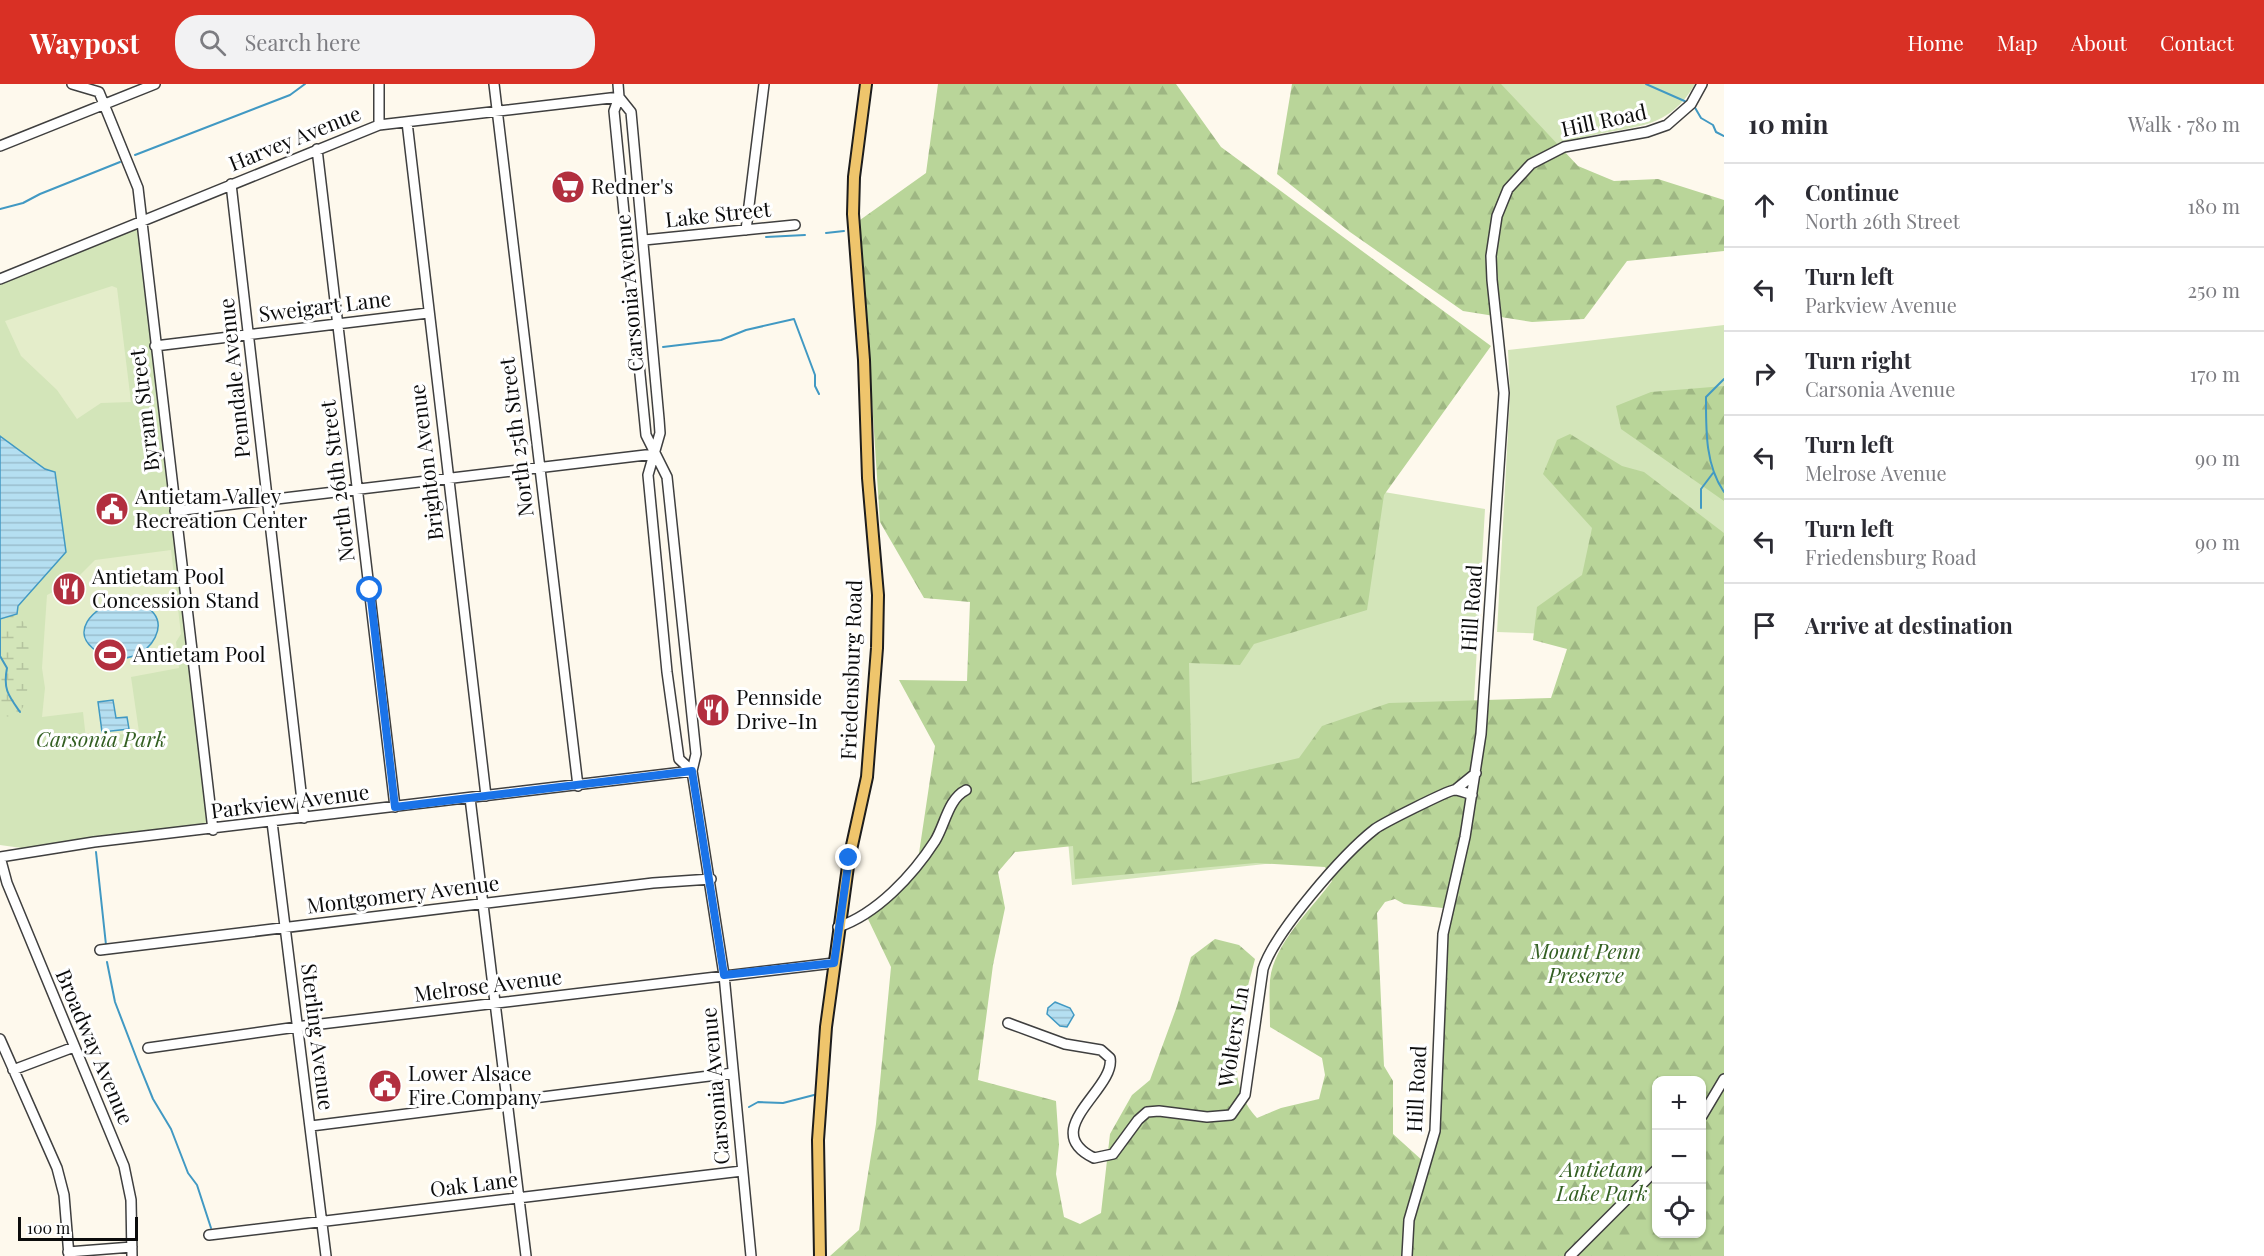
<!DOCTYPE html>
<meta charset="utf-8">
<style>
:root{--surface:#fff;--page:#f2f2f3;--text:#2b2b33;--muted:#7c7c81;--line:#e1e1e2;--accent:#d93025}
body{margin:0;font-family:"Playfair Display",serif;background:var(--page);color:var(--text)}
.controls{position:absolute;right:18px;bottom:18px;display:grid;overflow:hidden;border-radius:12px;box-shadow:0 2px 4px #0004}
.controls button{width:54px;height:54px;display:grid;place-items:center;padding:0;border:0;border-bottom:2px solid var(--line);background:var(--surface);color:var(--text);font:30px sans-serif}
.scale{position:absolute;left:18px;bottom:15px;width:120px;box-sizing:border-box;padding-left:6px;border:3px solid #0c0c0c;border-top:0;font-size:16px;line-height:21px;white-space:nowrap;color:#0c0c0c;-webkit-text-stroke:4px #fff;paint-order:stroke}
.stop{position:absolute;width:18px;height:18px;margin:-14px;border:4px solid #1a73e8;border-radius:50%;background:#fff}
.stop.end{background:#1a73e8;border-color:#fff;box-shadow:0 2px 6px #0008}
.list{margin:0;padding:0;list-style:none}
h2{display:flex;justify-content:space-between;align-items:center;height:78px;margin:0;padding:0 24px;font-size:26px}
h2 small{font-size:20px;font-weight:400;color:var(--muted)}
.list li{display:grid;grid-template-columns:39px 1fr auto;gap:18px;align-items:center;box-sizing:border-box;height:84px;padding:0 24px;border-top:2px solid var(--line)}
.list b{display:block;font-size:22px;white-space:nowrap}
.list p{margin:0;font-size:20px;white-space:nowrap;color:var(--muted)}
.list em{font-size:20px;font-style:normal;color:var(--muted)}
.icon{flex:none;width:33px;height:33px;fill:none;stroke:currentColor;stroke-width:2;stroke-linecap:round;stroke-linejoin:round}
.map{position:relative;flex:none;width:1724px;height:1172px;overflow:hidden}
header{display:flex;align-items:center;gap:36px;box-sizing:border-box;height:84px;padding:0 30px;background:var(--accent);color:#fff}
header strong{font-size:28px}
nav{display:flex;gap:33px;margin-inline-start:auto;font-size:21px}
.search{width:420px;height:54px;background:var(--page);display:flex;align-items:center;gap:15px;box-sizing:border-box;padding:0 21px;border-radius:24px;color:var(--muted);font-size:22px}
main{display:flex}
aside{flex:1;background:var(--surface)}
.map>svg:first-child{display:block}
</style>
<header>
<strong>Waypost</strong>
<div class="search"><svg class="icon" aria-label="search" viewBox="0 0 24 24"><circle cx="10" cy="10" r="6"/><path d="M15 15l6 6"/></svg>Search here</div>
<nav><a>Home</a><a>Map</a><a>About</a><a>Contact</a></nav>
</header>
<main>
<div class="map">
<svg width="1724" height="1172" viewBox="0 0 1724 1172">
<defs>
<pattern id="forest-firs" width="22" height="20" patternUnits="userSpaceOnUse" patternTransform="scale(1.5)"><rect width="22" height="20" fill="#b9d599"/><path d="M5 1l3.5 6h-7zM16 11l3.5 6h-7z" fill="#9eb683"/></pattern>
<pattern id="wetland-marsh" width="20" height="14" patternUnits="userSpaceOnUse" patternTransform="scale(1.5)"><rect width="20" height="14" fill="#d3e5b9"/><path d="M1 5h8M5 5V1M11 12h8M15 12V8" fill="none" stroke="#b4c39e"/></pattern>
<pattern id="water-rules" width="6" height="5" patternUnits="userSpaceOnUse" patternTransform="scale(1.5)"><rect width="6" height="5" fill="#b5dff1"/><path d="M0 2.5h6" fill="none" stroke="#9abecd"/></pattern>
</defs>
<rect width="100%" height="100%" fill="#fef9ed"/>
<path fill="#d3e5b9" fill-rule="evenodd" d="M1424 0H1695C1668 46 1636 41 1590 52 1577 56 1563 60 1549 64Z
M143 135 213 746 43 767 0 761V195Z
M1724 241V1172H1417L1560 746 1578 551 1497 548 1510 312 1508 266ZM1656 996H1702V1150H1656Z
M1384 408 1485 425 1471 668 1457 759 1072 801 1037 412Z"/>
<path fill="url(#forest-firs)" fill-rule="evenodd" d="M938 0H1176L1221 63 1491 262 1384 411 1367 526 1254 560 1240 581 1189 579 1192 699 1299 674 1322 642 1389 619 1551 614 1567 565 1533 556 1537 523 1582 491 1592 444 1543 390 1557 356 1570 350 1622 382 1644 388 1724 449V1172H830L859 1146 876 1040 891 883 868 835 918 776 935 662 899 596 967 597 970 518 924 514 880 438 860 136 926 89ZM1073 762 1075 795 1256 779 1325 783 1332 797C1311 826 1274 859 1270 896 1269 911 1270 927 1270 943L1322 974 1325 991 1319 1015 1281 1024 1257 1034C1218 993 1243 923 1255 875L1239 861 1215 855 1191 873 1177 922 1150 996 1132 1011 1110 1050 1101 1129 1080 1140 1064 1133 1056 1090 1059 1061 1056 1017 978 996 993 881 1005 824 998 788 1015 768ZM1395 815 1404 820 1443 824 1434 930 1432 1047 1424 1078 1393 1050V997L1384 982 1377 829 1385 818ZM1656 996H1702V1150H1656Z
M1292 0H1501L1578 82 1614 97 1658 95 1724 116V167L1627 177 1584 235 1532 238 1463 227 1350 148 1277 90Z
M1724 302V417L1621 345 1616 322 1651 308Z"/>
<path fill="url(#wetland-marsh)" d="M17 530 27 543 30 576 26 618 17 633 0 632V535Z"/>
<path fill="#e4edca" d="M112 202 117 204 131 318 101 319 77 335 57 306 21 272 5 237Z
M171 466 181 550 176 558 179 584 131 593 139 648 86 655 83 628 42 633 45 604 42 584 47 511 74 497 95 476Z"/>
<path fill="url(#water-rules)" stroke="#4199c3" stroke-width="1.5" d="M0 352 45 385 55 388 66 468 18 522 17 530 0 535Z
M117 517C194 517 148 597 98 568 67 549 94 523 117 517Z
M113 616 116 634 127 633 129 645 102 648 98 618Z
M1055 918 1070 924 1074 931 1067 943 1060 942 1047 930 1048 924Z"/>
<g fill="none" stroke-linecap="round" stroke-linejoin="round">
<path stroke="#4199c3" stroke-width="2" d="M1646 0 1689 19
M1694 22 1701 34 1713 41 1716 48 1724 52
M135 71 290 11 305 0
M0 125 23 119 40 110 120 78
M826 149 844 147
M766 153 805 151
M663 263 721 256 746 246 794 235 815 291V302L819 310
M1724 295 1706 313C1706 345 1705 381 1724 408
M1701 424V405L1713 389
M0 535V572L7 584C3 605 8 611 20 628
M96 768 106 861
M107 878 115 918 138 978 153 1015 171 1045 188 1089 197 1101 211 1144
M827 1005 829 976
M749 1023 758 1018 783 1019 814 1011"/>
<defs>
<path id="minor" d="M72 0 99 8 138 104 213 746
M494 0 578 702
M618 0 619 13 614 27 646 351 667 393 696 670 692 687 724 891 751 1172
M619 13 631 28 659 335 660 349 648 391 667 588 679 675 692 687
M407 38 486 712
M379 41V0
M0 62 155 0
M317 65 395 723
M231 100 304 734
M746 146 764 0
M644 156 795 141
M0 195 379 41 619 13
M155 262 428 229
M175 427 654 370
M1455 706 1476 689
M470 714 526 1172
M272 738 326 1172
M0 773 94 758 692 687
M0 773 7 799 124 1082 131 1116 132 1172
M838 843C877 830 913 791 935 757 945 741 948 715 966 706
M100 866 653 799 711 795
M1008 939 1065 960 1101 966 1110 974C1116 1005 1037 1046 1094 1074L1113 1070 1138 1036 1147 1028 1159 1027 1207 1033 1231 1031 1245 1011 1263 885C1275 848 1343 770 1375 745 1383 739 1445 708 1454 706 1459 706 1467 709 1472 711
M0 955 57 1084 64 1111 69 1172
M148 964 304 942 834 879
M13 986 74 963
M1702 1032 1724 995
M311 1042 733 989
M209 1151 742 1087
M68 1168 132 1163
M1407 1172 1409 1136 1435 1047 1443 850 1465 753 1481 650 1504 309 1492 196 1491 172 1497 132 1508 105 1531 80 1564 63 1647 48 1667 41 1691 20 1702 0
M1570 1172 1656 1086"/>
<path id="major" d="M820 1172 818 1056 826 943 849 775 867 693 877 564 878 511 868 394 864 276 853 130 854 93 866 0"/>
</defs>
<use href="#minor" stroke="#3f3f3f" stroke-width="12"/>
<use href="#major" stroke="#1d1d1d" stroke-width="14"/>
<use href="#minor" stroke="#fff" stroke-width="9"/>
<use href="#major" stroke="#efc56c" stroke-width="10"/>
</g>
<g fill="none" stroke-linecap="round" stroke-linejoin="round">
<path stroke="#1a73e8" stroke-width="8" d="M370 506 395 723 692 687 724 891 834 879 849 774"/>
</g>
<defs>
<symbol id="supermarket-disc" viewBox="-11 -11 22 22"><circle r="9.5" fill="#b22f3f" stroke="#fff"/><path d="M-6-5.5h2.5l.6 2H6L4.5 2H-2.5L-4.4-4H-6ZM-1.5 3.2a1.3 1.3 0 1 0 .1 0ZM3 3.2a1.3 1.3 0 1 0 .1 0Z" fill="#fff"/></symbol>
<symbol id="civic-disc" viewBox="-11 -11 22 22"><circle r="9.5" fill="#b22f3f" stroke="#fff"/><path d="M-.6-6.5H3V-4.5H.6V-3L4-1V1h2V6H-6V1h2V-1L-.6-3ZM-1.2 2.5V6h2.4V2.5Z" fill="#fff"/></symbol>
<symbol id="restaurant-disc" viewBox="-11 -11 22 22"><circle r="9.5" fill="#b22f3f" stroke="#fff"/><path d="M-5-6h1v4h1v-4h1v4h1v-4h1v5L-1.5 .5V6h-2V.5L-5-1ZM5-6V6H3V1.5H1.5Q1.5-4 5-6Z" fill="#fff"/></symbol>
<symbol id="stadium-disc" viewBox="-11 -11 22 22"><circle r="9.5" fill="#b22f3f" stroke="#fff"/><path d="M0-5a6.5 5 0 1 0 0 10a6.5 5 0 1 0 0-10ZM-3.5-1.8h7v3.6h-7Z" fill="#fff"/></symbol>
</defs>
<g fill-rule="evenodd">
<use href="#supermarket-disc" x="549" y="84" width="38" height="38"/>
<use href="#civic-disc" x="93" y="406" width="38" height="38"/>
<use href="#restaurant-disc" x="50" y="486" width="38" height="38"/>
<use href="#stadium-disc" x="91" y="552" width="38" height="38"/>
<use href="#restaurant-disc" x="694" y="607" width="38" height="38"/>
<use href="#civic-disc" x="366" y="983" width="38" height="38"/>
</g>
<g text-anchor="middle" stroke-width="6" stroke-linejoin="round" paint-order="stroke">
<g font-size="21" fill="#0c0c0c" stroke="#fff">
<text transform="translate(1604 37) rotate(-12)" y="7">Hill Road</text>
<text transform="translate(295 55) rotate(-22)" y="7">Harvey Avenue</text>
<text transform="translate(718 131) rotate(-6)" y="7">Lake Street</text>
<text transform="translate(630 209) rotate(-95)" y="7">Carsonia Avenue</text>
<text transform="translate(325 223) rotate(-7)" y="7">Sweigart Lane</text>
<text transform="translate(235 294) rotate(-96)" y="7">Penndale Avenue</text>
<text transform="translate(145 326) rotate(-97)" y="7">Byram Street</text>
<text transform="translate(517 353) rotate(-97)" y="7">North 25th Street</text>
<text transform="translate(427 378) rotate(-97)" y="7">Brighton Avenue</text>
<text transform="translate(338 397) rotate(-97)" y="7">North 26th Street</text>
<text transform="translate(1472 524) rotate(-86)" y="7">Hill Road</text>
<text transform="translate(852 586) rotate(-88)" y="7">Friedensburg Road</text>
<text transform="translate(290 718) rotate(-7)" y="7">Parkview Avenue</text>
<text transform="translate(403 811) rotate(-7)" y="7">Montgomery Avenue</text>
<text transform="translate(488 902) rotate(-7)" y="7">Melrose Avenue</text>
<text transform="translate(317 953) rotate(83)" y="7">Sterling Avenue</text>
<text transform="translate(1234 953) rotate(-81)" y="7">Wolters Ln</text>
<text transform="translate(94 963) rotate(67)" y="7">Broadway Avenue</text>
<text transform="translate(716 1002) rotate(-95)" y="7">Carsonia Avenue</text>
<text transform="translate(1417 1005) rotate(-87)" y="7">Hill Road</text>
<text transform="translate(474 1101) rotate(-7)" y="7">Oak Lane</text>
</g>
<g font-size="21" fill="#0c0c0c" stroke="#fff" text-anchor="start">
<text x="591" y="110">Redner's</text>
<text x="135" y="420">Antietam Valley<tspan x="135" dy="24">Recreation Center</tspan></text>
<text x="92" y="500">Antietam Pool<tspan x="92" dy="24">Concession Stand</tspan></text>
<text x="133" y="578">Antietam Pool</text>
<text x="736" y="621">Pennside<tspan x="736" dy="24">Drive-In</tspan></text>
<text x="408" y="997">Lower Alsace<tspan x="408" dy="24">Fire Company</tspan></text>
</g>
<g font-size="21" font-style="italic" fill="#335f22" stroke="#fff">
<text x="101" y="663">Carsonia Park</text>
<text x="1586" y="875">Mount Penn<tspan x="1586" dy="24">Preserve</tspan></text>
<text x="1602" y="1093">Antietam<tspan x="1602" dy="24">Lake Park</tspan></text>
</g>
</g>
</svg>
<div class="controls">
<button>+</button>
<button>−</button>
<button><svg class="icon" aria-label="locate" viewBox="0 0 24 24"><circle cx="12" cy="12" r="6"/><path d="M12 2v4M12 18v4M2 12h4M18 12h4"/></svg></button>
</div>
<div class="scale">100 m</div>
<div class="stop" style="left:370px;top:506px"></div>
<div class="stop end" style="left:849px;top:774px"></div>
</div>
<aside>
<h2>10 min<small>Walk · 780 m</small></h2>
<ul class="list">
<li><svg class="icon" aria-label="ahead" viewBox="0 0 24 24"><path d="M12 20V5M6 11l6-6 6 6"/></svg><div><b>Continue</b><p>North 26th Street</p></div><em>180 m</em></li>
<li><svg class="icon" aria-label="left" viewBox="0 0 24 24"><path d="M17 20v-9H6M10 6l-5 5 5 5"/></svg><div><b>Turn left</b><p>Parkview Avenue</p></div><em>250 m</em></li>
<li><svg class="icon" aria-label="right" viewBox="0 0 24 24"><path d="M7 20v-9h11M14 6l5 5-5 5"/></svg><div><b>Turn right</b><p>Carsonia Avenue</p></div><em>170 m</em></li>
<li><svg class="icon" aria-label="left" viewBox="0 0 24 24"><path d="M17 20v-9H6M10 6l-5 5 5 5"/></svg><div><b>Turn left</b><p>Melrose Avenue</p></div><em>90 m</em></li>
<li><svg class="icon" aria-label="left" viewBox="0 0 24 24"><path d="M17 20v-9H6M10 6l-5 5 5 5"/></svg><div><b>Turn left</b><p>Friedensburg Road</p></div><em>90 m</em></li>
<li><svg class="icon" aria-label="arrive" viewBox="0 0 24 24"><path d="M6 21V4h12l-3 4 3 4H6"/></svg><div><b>Arrive at destination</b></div></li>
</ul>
</aside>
</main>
